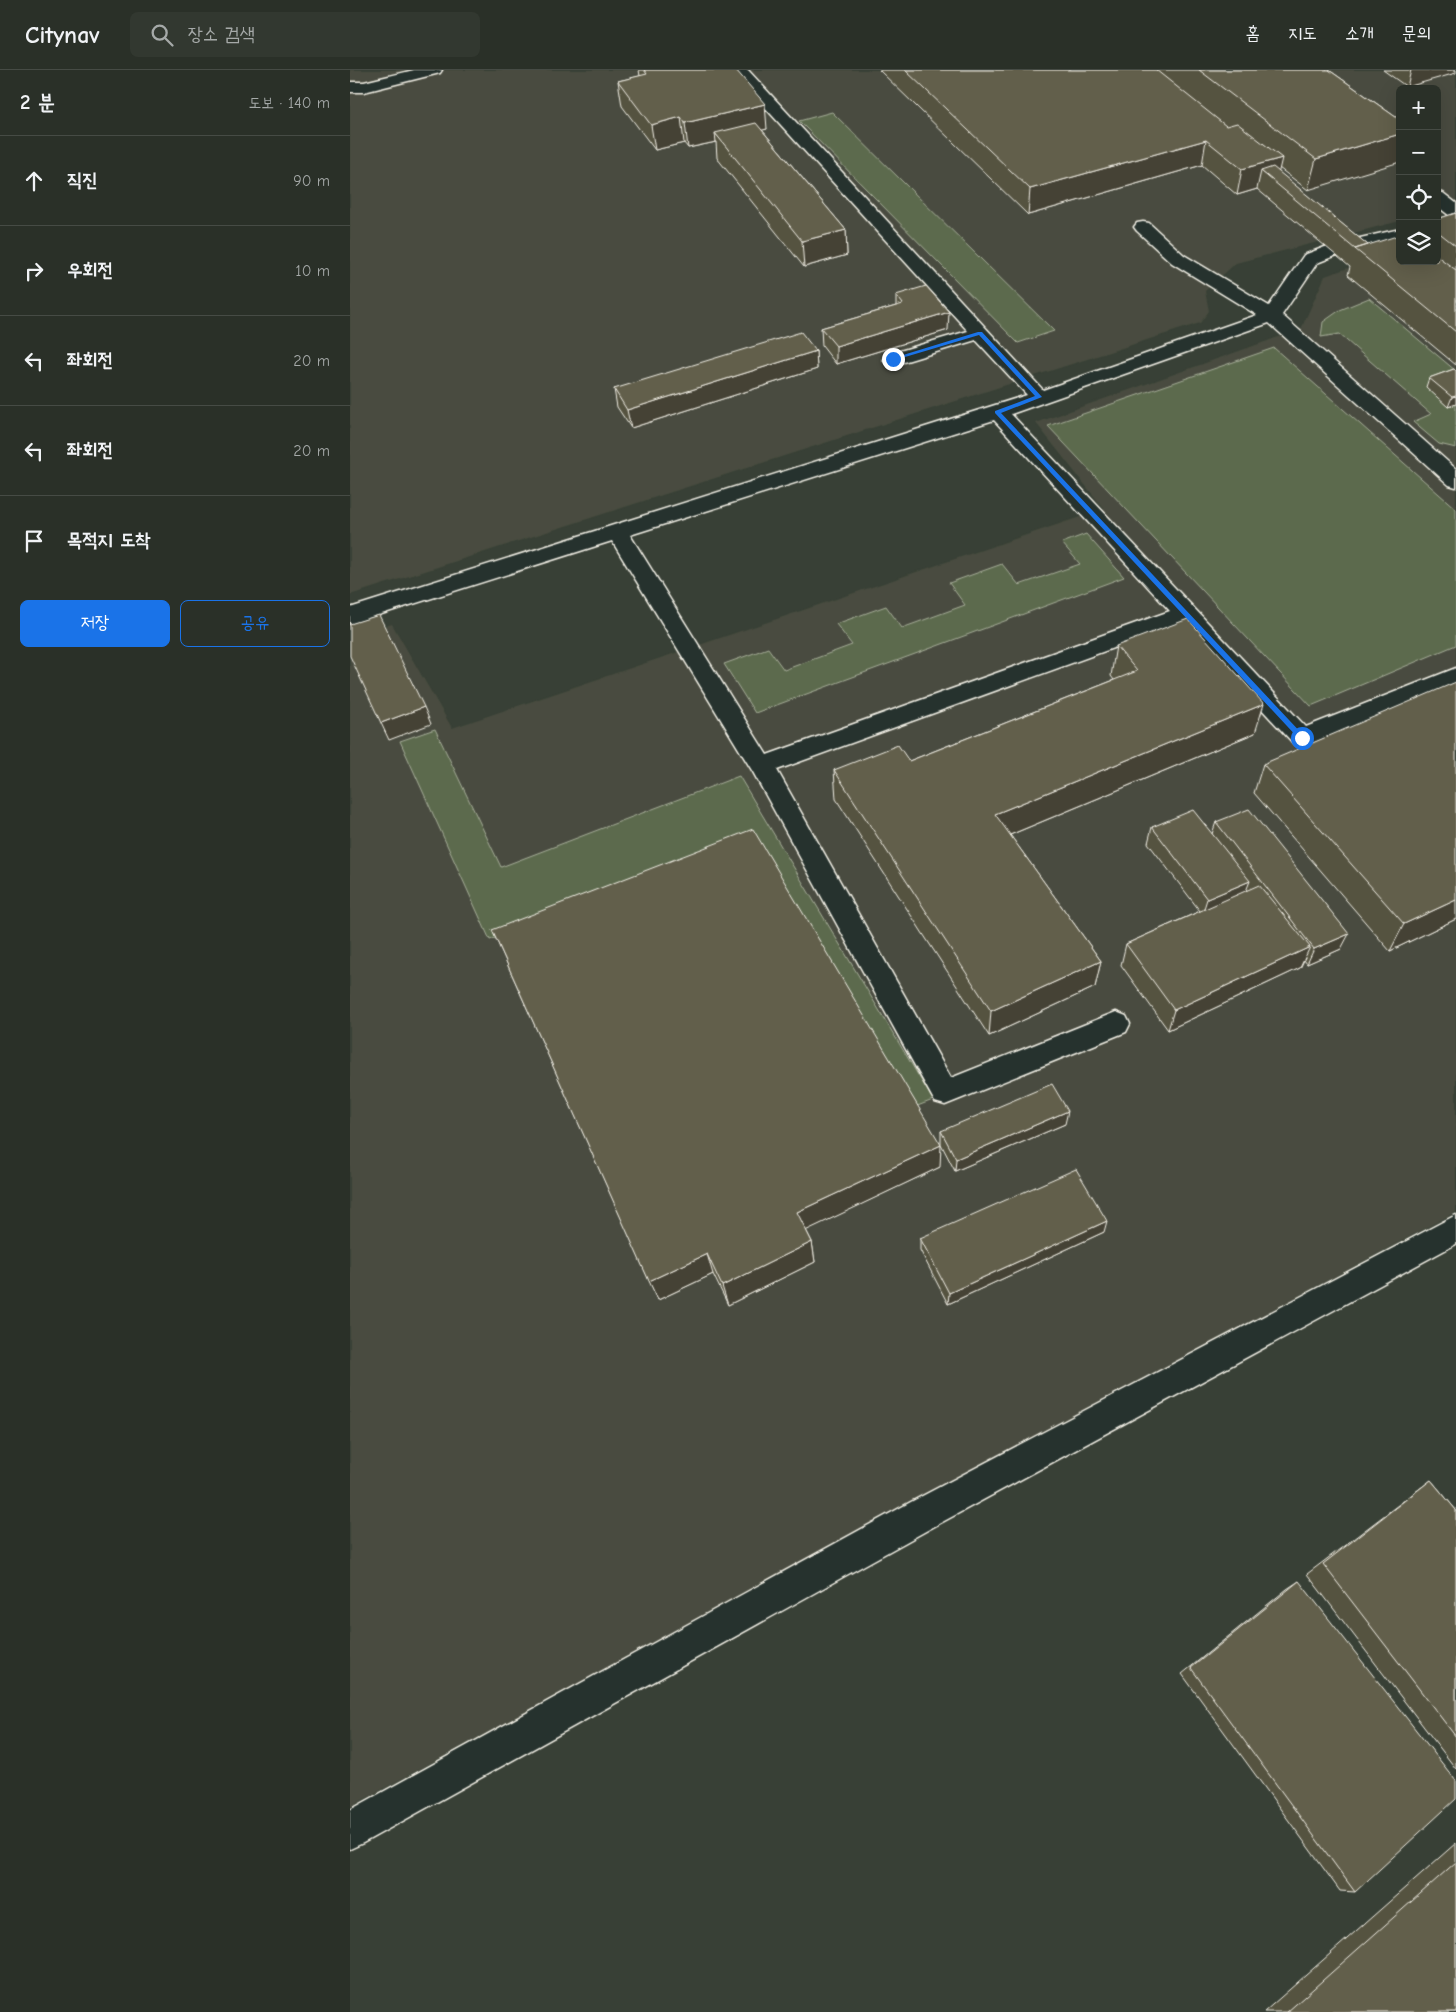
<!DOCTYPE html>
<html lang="ko">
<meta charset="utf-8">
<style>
:root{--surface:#2a3028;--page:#323830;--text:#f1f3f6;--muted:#a5a9a8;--line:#464b45;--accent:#1a73e8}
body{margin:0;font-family:"Comic Neue","Poor Story",sans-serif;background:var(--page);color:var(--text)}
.controls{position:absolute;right:15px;top:15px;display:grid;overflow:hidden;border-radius:8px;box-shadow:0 5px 20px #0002}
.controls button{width:45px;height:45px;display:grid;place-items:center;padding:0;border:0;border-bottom:1px solid var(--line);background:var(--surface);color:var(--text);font:25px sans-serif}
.stop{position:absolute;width:15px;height:15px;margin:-11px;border:4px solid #1a73e8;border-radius:50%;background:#fff}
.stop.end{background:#1a73e8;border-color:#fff;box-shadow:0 1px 5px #0008}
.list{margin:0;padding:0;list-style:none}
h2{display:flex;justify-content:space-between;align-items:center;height:65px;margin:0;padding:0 20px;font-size:21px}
h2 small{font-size:16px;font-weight:400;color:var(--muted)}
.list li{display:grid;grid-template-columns:32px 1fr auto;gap:15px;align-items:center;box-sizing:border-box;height:90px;padding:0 20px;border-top:1px solid var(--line)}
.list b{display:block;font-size:19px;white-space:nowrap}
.list em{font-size:16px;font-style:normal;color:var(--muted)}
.actions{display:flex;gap:10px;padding:15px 20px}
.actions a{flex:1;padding:11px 0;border:1px solid var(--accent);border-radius:8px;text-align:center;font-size:18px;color:var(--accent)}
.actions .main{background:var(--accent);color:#fff}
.icon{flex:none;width:28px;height:28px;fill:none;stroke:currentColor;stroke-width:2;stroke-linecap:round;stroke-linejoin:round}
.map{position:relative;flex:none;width:1106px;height:1942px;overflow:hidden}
header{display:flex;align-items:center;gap:30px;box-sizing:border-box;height:70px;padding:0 25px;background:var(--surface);border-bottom:1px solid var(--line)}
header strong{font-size:24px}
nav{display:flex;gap:28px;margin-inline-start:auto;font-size:18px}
.search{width:350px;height:45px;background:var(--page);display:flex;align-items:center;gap:12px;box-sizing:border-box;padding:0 18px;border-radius:8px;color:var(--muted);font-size:19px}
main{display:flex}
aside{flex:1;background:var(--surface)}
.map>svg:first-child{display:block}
</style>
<header>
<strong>Citynav</strong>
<div class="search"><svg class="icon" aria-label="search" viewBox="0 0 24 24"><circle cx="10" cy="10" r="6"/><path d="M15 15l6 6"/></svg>장소 검색</div>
<nav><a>홈</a><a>지도</a><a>소개</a><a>문의</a></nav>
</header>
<main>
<aside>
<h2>2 분<small>도보 · 140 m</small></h2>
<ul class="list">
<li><svg class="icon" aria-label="ahead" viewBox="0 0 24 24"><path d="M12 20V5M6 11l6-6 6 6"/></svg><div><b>직진</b></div><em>90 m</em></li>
<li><svg class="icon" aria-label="right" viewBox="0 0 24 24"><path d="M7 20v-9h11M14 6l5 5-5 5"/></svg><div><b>우회전</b></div><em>10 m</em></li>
<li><svg class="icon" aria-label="left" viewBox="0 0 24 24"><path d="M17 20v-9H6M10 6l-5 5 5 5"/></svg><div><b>좌회전</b></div><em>20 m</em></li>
<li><svg class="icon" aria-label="left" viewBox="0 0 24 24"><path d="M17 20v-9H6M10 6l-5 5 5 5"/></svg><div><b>좌회전</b></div><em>20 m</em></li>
<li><svg class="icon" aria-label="arrive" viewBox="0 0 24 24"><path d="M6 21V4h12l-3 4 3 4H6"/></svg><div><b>목적지 도착</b></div></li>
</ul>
<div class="actions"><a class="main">저장</a><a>공유</a></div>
</aside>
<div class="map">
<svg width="1106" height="1942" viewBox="0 0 1106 1942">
<rect width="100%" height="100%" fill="#384036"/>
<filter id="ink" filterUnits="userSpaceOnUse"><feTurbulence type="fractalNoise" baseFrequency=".02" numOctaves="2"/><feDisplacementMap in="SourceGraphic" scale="10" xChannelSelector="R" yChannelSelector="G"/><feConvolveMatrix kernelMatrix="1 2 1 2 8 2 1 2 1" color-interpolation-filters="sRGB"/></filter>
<g filter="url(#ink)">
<path fill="#484c3f" d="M0 0H1106V134L1087 139V19H1050V151L886 193 855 221 859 241 850 253 0 525Z
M1106 162V1142L546 1441 0 1737V567L42 554 102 658 754 439 686 353 951 259 975 206 1050 180V191H1087Z"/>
<path fill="#5b6b4d" stroke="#a8ae9a" d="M482 42 704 261 668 273 449 51Z
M1019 228 1106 301V378L1089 374 1063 352 1081 344 989 264 971 267 973 252 990 240Z
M924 278 1106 439V575L961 636 698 356Z
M736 464 774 507 405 643 374 594 418 578 434 600 502 575 486 554 536 536 552 558 615 535 599 513 652 494 669 515 730 494 712 473Z
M85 659 151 797 389 706 583 1030 557 1040 394 772 140 870 50 671Z"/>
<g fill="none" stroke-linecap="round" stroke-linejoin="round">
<defs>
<path id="minor" d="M64 0H92L90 3 14 22H0V12H14Z
M381 0H398L693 320 907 245 822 193 787 161 784 157 787 153 793 152 799 153 834 185 919 236 954 185 975 177H985L988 173 1050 159V169L994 182 990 181 987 185 967 193 932 245 1106 399V417L1099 415 919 253 661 344 956 657 1106 598V615L952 677 944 674 832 553 427 700 601 1008 766 942 776 946 780 954 776 962 595 1035 585 1032 403 702 262 471 0 554V538L677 325 626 270 550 293 543 295 536 293 533 289 536 285 618 261ZM644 350 820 541 417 685 280 465Z
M1087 122 1093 123 1106 133V147L1100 146 1087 136Z
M1106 1145V1174L583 1457 13 1773 0 1779V1740L559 1433Z"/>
</defs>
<use href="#minor" stroke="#f4f1e8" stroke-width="3"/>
<use href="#minor" fill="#26332d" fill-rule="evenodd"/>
</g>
<path fill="#545240" stroke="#f4f1e8" d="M289 0H386L417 59 412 60 496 160 497 185 454 197 367 88 366 72 338 78 334 73 305 80 272 36 268 11 290 6Z
M529 0H979L1050 50 958 120 929 98 928 102 1018 175 1087 191V149L1106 143V295L998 205 1000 197 907 119 887 125 852 95 678 145Z
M1033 0H1106L1057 17Z
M546 225 598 260 486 294 472 276 471 258 546 236Z
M466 281 467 299 281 358 267 337 264 319Z
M1104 299 1106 334 1098 337 1076 317 1079 308Z
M766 576 905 663 660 765 751 891 745 917 639 966 486 729 484 700 559 691 764 610 761 606Z
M913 694 1106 849 1040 881 904 723Z
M866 752 991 879 957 894 954 890 950 898 818 960 771 895 776 874 850 841 798 773 802 757 862 764Z
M142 860 590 1097 456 1160 462 1172 465 1192 378 1235 363 1204 308 1230Z
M715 1054 605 1101 591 1074V1061Z
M754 1162 598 1234 570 1180V1168Z
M1081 1410 1106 1440V1699L957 1504Z
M949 1511 1005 1822 990 1821 832 1604 937 1519Z
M1106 1773V1942H914Z"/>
<path fill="#454234" stroke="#f4f1e8" d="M1061 0H1106V3L1057 17Z
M415 34 417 59 371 70 365 63 366 72 338 78 335 53Z
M331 47 334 73 305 80 301 55Z
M1050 64V92L958 120 966 89Z
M856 70 852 95 678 145 680 119Z
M932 88 926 113 911 101 907 119 887 125 892 99Z
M496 160 497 185 454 197 452 171Z
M599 242 598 260 486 294V276Z
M466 281 467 299 281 358 277 340Z
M1106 326V334L1098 337 1102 327Z
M914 634 905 663 643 772 645 744Z
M74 637 81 654 39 670 31 653Z
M900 811 894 826 852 845 857 829Z
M1106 830V849L1040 881 1054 854Z
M999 864 991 879 957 894 964 879Z
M960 877 950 898 818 960 824 940Z
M751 891 745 917 639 966 641 941Z
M718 1041 715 1054 605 1101 606 1089Z
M591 1075 590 1097 451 1163 447 1142Z
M757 1151 754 1162 598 1234 599 1223Z
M462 1172 465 1192 378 1235 372 1216Z
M357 1184 363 1204 308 1230 299 1211Z"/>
<path fill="#625f4b" stroke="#f4f1e8" d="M294 0H386L415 34 335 53 331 47 301 55 268 11 297 4Z
M555 0H806L876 56 887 53 932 88 892 99 856 70 680 119Z
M849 0H979L1050 50V64L966 89Z
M406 53 496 160 452 171 365 63Z
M923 97 1018 175 1005 179 911 101Z
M1106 143V176L1087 161V149Z
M1050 165V191H1087V186L1106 200V262L1005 179Z
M576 216 599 242 486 276 471 258 553 234 546 225Z
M451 262 466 281 277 340 264 319Z
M1104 299 1106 301V326L1102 327 1079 308Z
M29 545 74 637 31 653 0 586V554Z
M838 549 914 634 645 744 751 891 641 941 484 700 548 675 559 691 787 601 766 576Z
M1106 612V830L1054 854 913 694Z
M899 739 999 864 964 879 866 752Z
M843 740 900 811 857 829 802 757Z
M403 759 591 1075 447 1142 462 1172 372 1216 357 1184 299 1211 142 860Z
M909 815 960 877 824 940 776 874Z
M702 1014 718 1041 606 1089 591 1061Z
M726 1099 757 1151 599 1223 570 1168Z
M1081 1410 1106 1440V1667L973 1494Z
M949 1511 1106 1711V1729L1005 1822 841 1598Z
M1106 1792V1942H937Z"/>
</g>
<path fill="#1a73e8" d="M628 262H632L692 327 651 343 955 667V670H950L645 343V341L685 326 629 265 545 290 540 289Z"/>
</svg>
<div class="controls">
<button>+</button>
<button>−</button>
<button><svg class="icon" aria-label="locate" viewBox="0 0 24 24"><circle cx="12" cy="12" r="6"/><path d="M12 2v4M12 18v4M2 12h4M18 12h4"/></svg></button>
<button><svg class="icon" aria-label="layers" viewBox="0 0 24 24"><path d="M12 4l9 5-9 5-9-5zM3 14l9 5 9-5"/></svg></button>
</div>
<div class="stop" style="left:952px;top:668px"></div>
<div class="stop end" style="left:543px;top:289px"></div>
</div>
</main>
